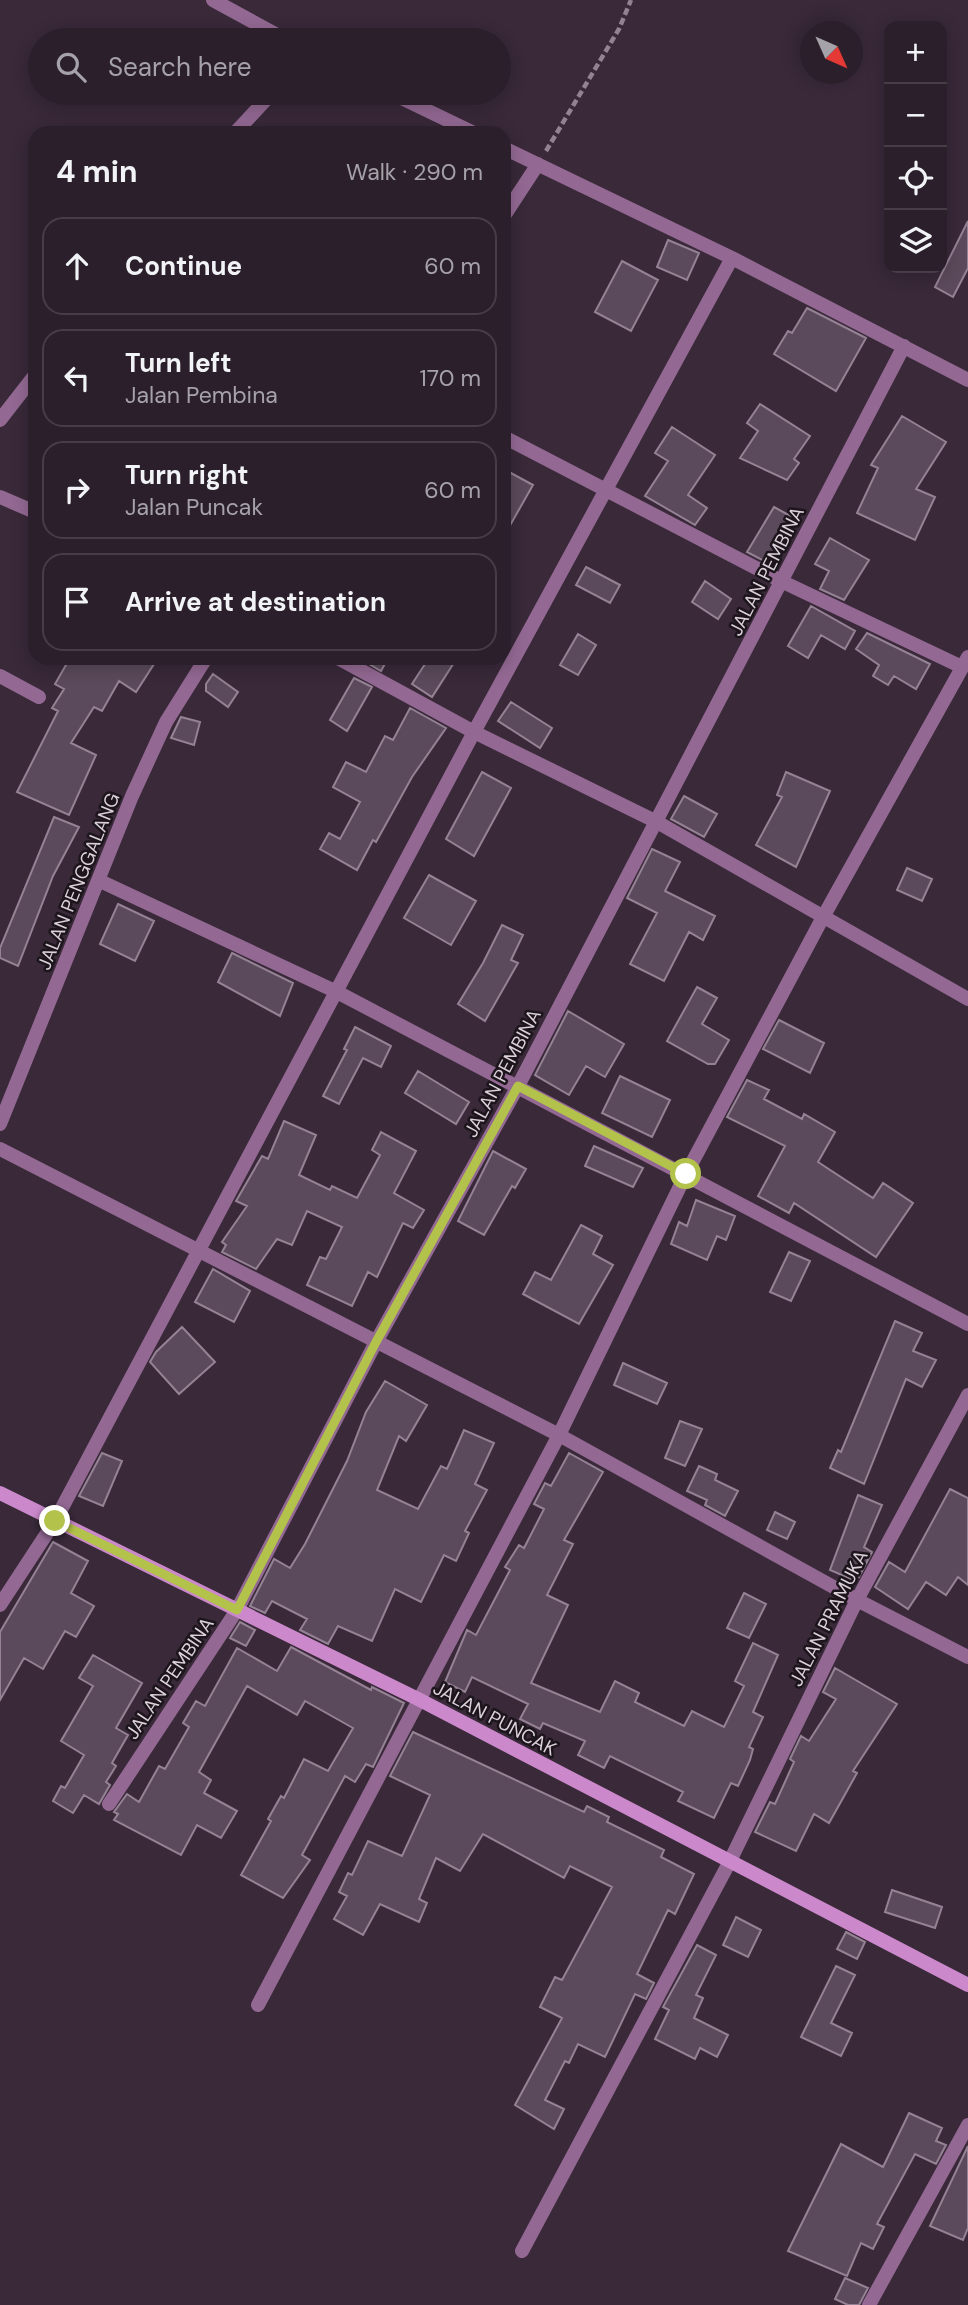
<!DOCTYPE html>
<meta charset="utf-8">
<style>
:root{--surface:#2b1f2b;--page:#332733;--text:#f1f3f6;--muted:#a6a2a9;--line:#473d47}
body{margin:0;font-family:"DM Sans",sans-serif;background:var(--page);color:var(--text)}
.controls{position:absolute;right:21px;top:21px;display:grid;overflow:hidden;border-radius:14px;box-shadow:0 4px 18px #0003}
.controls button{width:63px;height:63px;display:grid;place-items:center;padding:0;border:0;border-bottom:2px solid var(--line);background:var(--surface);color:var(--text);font:35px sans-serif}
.compass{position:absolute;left:800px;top:21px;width:63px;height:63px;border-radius:50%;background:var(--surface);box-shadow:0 4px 18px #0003;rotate:135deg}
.stop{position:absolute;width:21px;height:21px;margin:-16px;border:5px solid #b3c24b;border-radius:50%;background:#fff}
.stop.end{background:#b3c24b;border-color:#fff;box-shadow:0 2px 7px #0008}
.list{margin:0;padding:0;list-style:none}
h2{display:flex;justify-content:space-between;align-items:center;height:91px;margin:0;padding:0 28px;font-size:30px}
h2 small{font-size:23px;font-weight:400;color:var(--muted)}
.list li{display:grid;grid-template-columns:46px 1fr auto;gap:21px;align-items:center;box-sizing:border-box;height:98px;margin:0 14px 14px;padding:0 14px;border:2px solid var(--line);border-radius:21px}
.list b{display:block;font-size:26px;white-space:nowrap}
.list p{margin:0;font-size:23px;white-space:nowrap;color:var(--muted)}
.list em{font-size:23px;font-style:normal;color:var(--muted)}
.icon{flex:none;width:38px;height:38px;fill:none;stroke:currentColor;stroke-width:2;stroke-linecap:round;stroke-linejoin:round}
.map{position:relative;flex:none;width:968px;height:2305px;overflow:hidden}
.search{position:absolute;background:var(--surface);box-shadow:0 4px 18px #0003;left:28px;top:28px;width:483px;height:77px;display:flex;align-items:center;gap:18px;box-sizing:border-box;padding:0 24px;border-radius:38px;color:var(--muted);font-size:26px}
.panel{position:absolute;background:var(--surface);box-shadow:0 4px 18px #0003;left:28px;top:126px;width:483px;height:539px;border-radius:21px}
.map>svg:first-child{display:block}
</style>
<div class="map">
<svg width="968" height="2305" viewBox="0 0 968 2305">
<rect width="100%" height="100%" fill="#392939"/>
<path fill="#5b4a5b" stroke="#958295" stroke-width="2" d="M968 221V268L953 297 935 287Z
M668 240 699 253 687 280 657 267Z
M622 261 658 280 631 331 595 312Z
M807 308 866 338 836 391 774 354 788 331 792 333Z
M760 404 810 436 794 459 799 463 787 480 740 458 758 431 747 423Z
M902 416 946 442 916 489 935 497 915 540 857 513 878 468 871 465Z
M672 427 715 455 688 495 707 508 695 525 645 496 668 461 655 453Z
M509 472 533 485 504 536V482Z
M774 507 794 518 768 563 747 552Z
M830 538 869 560 844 600 820 589 829 571 815 564Z
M586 567 620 585 610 603 576 585Z
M705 581 731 599 718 619 692 602Z
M811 606 855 631 845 649 821 635 808 658 788 646Z
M867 633 930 664 916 689 894 676 888 685 873 676 879 665 856 649Z
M578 634 596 645 578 675 560 665Z
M70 658H144L154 664 136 692 119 681 102 711 94 707 71 743 96 755 69 815 17 792 58 711 52 708 64 689 55 684Z
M366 658H388L381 671 364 661Z
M429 658H457L432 697 412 684Z
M213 674 238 692 228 707 206 691V684Z
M354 678 372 687 347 731 330 720Z
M511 702 552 728 540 748 498 721Z
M410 708 446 728 412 777 376 842 373 840 357 870 320 849 329 833 340 839 360 802 333 787 346 762 366 772 385 736 393 740Z
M181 717 200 722 194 745 171 738Z
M482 772 511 788 474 856 446 839Z
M786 772 830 791 796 867 756 845 782 797 777 795Z
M684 796 717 814 704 837 671 819Z
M54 817 79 827 53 876 18 966 0 958V948Z
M652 849 680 862 665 891 715 916 703 940 689 932 664 981 630 964 657 913 627 898Z
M907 868 932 879 922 901 897 890Z
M429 875 476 901 451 945 404 918Z
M118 904 154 921 135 961 100 944Z
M502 925 523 935 511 960 518 963 485 1021 458 1004 483 963Z
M232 953 293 983 280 1016 218 982Z
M697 987 717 998 702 1024 729 1040 715 1064H708L667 1041Z
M568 1011 624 1044 605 1077 586 1066 569 1095 535 1075Z
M779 1020 824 1043 810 1073 763 1049Z
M355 1027 391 1046 381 1067 363 1058 339 1104 323 1096 347 1050 344 1049Z
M418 1071 469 1102 456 1124 405 1093Z
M620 1076 670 1100 652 1137 602 1113Z
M747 1080 769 1090 764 1099 802 1119 804 1114 835 1132 818 1162 873 1198 883 1183 913 1203 876 1257 794 1203 789 1213 758 1196 785 1146 727 1117Z
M284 1121 316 1135 299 1175 330 1190 332 1186 357 1198 380 1155 372 1150 381 1132 416 1151 394 1193 424 1210 413 1228 403 1223 377 1277 368 1272 352 1306 307 1285 320 1257 326 1259 342 1227 307 1211 292 1245 277 1239 256 1269 222 1252 226 1245 222 1242 247 1206 236 1201 262 1156 268 1159Z
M594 1146 643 1168 633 1187 585 1166Z
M493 1151 526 1169 515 1188 512 1186 484 1235 458 1221Z
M696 1200 735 1216 726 1240 717 1236 707 1260 671 1244 679 1222 687 1226Z
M581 1225 602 1236 593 1254 613 1265 579 1324 523 1294 535 1272 551 1280Z
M789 1252 810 1261 791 1301 770 1292Z
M213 1269 250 1291 234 1322 195 1302Z
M895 1321 922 1333 913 1351 936 1360 922 1387 906 1379 864 1484 830 1468 838 1450 841 1452Z
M182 1327 215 1362 179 1394 150 1362 156 1352Z
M623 1363 667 1383 657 1404 614 1385Z
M385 1381 427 1405 406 1441 399 1436 377 1490 418 1509 441 1466 447 1469 464 1430 494 1443 475 1484 487 1490 465 1531 469 1533 456 1561 444 1555 421 1602 395 1589 372 1641 338 1626 328 1644 300 1630 307 1619 272 1601 265 1613 250 1606 274 1559 290 1568 305 1544 347 1461 366 1412Z
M680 1421 702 1429 685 1466 665 1458Z
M102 1453 122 1461 103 1506 79 1496Z
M569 1453 603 1472 564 1540 573 1544 547 1595 568 1605 531 1683 600 1712 615 1681 639 1693 635 1702 684 1726 692 1711 724 1727 744 1686 735 1681 753 1643 778 1655 753 1712 763 1717 749 1747 753 1749 750 1760 738 1786 731 1783 714 1818 678 1801 683 1792 610 1756 604 1768 578 1755 585 1741 543 1723 540 1729 520 1719 528 1704 472 1677 465 1692 445 1682 467 1630 476 1635 510 1570 505 1567 519 1545 524 1548 544 1509 534 1504 545 1483 551 1486Z
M699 1466 717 1474 715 1480 738 1491 725 1516 705 1505 707 1500 687 1491Z
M950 1489 968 1498V1585L958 1577 946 1595 926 1582 908 1609 875 1587 889 1562 905 1572Z
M858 1495 882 1505 864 1547 872 1552 859 1577 854 1573 851 1579 830 1570Z
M775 1512 795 1522 787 1539 767 1530Z
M53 1542 88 1561 71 1593 94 1606 76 1637 65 1631 43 1669 24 1658 0 1700V1632Z
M744 1593 766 1604 749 1638 727 1628Z
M240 1622 255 1630 246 1646 230 1638Z
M291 1647 371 1690 372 1687 404 1703 373 1767 366 1764 355 1782 345 1776 302 1855 310 1860 283 1898 241 1875 271 1821 268 1819 281 1796 284 1798 304 1759 328 1771 353 1728 305 1701 297 1715 247 1686 199 1772 211 1780 204 1793 237 1811 221 1838 197 1825 181 1855 114 1820 118 1814 114 1812 127 1794 139 1802 159 1766 165 1769 189 1727 183 1723 196 1701 205 1706 237 1648 277 1671Z
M93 1655 142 1683 116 1728 128 1735 112 1763 116 1766 106 1782 110 1785 99 1804 84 1795 73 1813 53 1801 61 1786 65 1788 84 1755 61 1741 93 1686 79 1678Z
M835 1668 897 1704 853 1771 857 1773 829 1823 814 1814 796 1851 755 1832 770 1802 775 1804 794 1762 790 1759 801 1736 809 1741 836 1699 823 1692Z
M413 1732 584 1812 587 1806 609 1817 607 1822 664 1850 661 1857 694 1874 675 1914 668 1910 637 1974 654 1983 646 1999 635 1994 605 2057 578 2044 569 2063 565 2061 545 2100 564 2109 554 2129 515 2105 562 2018 540 2007 555 1977 562 1980 612 1887 570 1866 564 1878 483 1834 460 1871 436 1858 419 1899 427 1903 419 1922 380 1904 363 1935 334 1919 347 1896 339 1892 348 1873 352 1875 368 1841 402 1856 430 1795 390 1776Z
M892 1890 942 1907 935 1928 885 1912Z
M736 1917 761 1930 748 1957 723 1945Z
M846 1932 865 1942 857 1959 837 1949Z
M697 1945 716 1955 696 1995 703 1998 694 2018 728 2035 717 2057 700 2048 695 2059 655 2039 669 2010 663 2007Z
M836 1966 855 1975 831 2023 852 2033 841 2056 801 2037Z
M909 2113 942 2128 936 2141 946 2145 936 2164 915 2154 877 2224 884 2227 873 2249 861 2243 847 2276 788 2251 841 2144 883 2167Z
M968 2146V2228L963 2240 930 2226Z
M845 2278 868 2288 859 2305H848L835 2299Z"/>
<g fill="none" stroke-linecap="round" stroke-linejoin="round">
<path stroke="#918390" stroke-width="4.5" stroke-dasharray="7 3.5" stroke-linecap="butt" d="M546 151 619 29 631 0"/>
<path stroke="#936993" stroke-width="14" d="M213 0 286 40
M391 93 474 133
M235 133 272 93
M504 148 732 258 968 380
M504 216 538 164
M0 420 35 375
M504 437 783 582 962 667
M0 497 35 512
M338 658 474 732 657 822 968 999
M0 676 39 697
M100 881 337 992 968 1324
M0 1124 132 796 166 722 206 658
M0 1149 559 1435 857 1600 968 1657
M0 1605 55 1521 474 732 732 258
M109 1804 237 1610 376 1342 518 1086 904 346
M258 2005 559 1435 686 1174 822 919 968 657
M522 2251 729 1863 857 1600 968 1395
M869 2305 968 2125"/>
<path stroke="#cb89cc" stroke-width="14" d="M0 1493 420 1700 968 1985"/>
</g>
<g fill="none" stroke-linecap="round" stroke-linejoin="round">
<path stroke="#b3c24b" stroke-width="9" d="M55 1521 237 1610 376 1342 518 1086 686 1174"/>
</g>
<g text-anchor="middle" stroke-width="5" stroke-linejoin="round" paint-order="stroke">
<g font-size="19" fill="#dcd1db" stroke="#1c151c">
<text transform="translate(766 571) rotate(-63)" y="7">JALAN PEMBINA</text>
<text transform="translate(78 881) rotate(-68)" y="7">JALAN PENGGALANG</text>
<text transform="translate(502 1073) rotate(-62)" y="7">JALAN PEMBINA</text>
<text transform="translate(828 1618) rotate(-63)" y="7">JALAN PRAMUKA</text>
<text transform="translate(169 1678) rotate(-56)" y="7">JALAN PEMBINA</text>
<text transform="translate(495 1718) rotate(28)" y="7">JALAN PUNCAK</text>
</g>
</g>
</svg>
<div class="controls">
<button>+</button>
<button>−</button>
<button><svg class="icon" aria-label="locate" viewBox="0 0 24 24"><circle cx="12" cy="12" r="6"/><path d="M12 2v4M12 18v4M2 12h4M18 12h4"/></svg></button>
<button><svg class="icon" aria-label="layers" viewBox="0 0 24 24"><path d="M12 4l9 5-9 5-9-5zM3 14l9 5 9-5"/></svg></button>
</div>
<svg class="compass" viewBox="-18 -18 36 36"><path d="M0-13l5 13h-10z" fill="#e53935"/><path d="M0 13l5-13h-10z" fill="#a6a2a9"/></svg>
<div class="stop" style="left:686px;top:1174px"></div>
<div class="stop end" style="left:55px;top:1521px"></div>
<div class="search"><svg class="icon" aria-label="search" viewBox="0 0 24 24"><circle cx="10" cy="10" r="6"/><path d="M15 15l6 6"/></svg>Search here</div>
<section class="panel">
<h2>4 min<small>Walk · 290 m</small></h2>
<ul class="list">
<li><svg class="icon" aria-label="ahead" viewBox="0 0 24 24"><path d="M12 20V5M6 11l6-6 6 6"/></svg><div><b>Continue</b></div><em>60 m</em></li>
<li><svg class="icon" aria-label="left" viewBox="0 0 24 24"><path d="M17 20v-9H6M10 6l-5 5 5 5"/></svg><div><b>Turn left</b><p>Jalan Pembina</p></div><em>170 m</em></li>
<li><svg class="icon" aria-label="right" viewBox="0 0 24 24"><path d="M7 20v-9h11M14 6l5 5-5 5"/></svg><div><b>Turn right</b><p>Jalan Puncak</p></div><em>60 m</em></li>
<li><svg class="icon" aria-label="arrive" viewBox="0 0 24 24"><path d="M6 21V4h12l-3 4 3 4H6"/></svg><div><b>Arrive at destination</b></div></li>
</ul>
</section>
</div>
